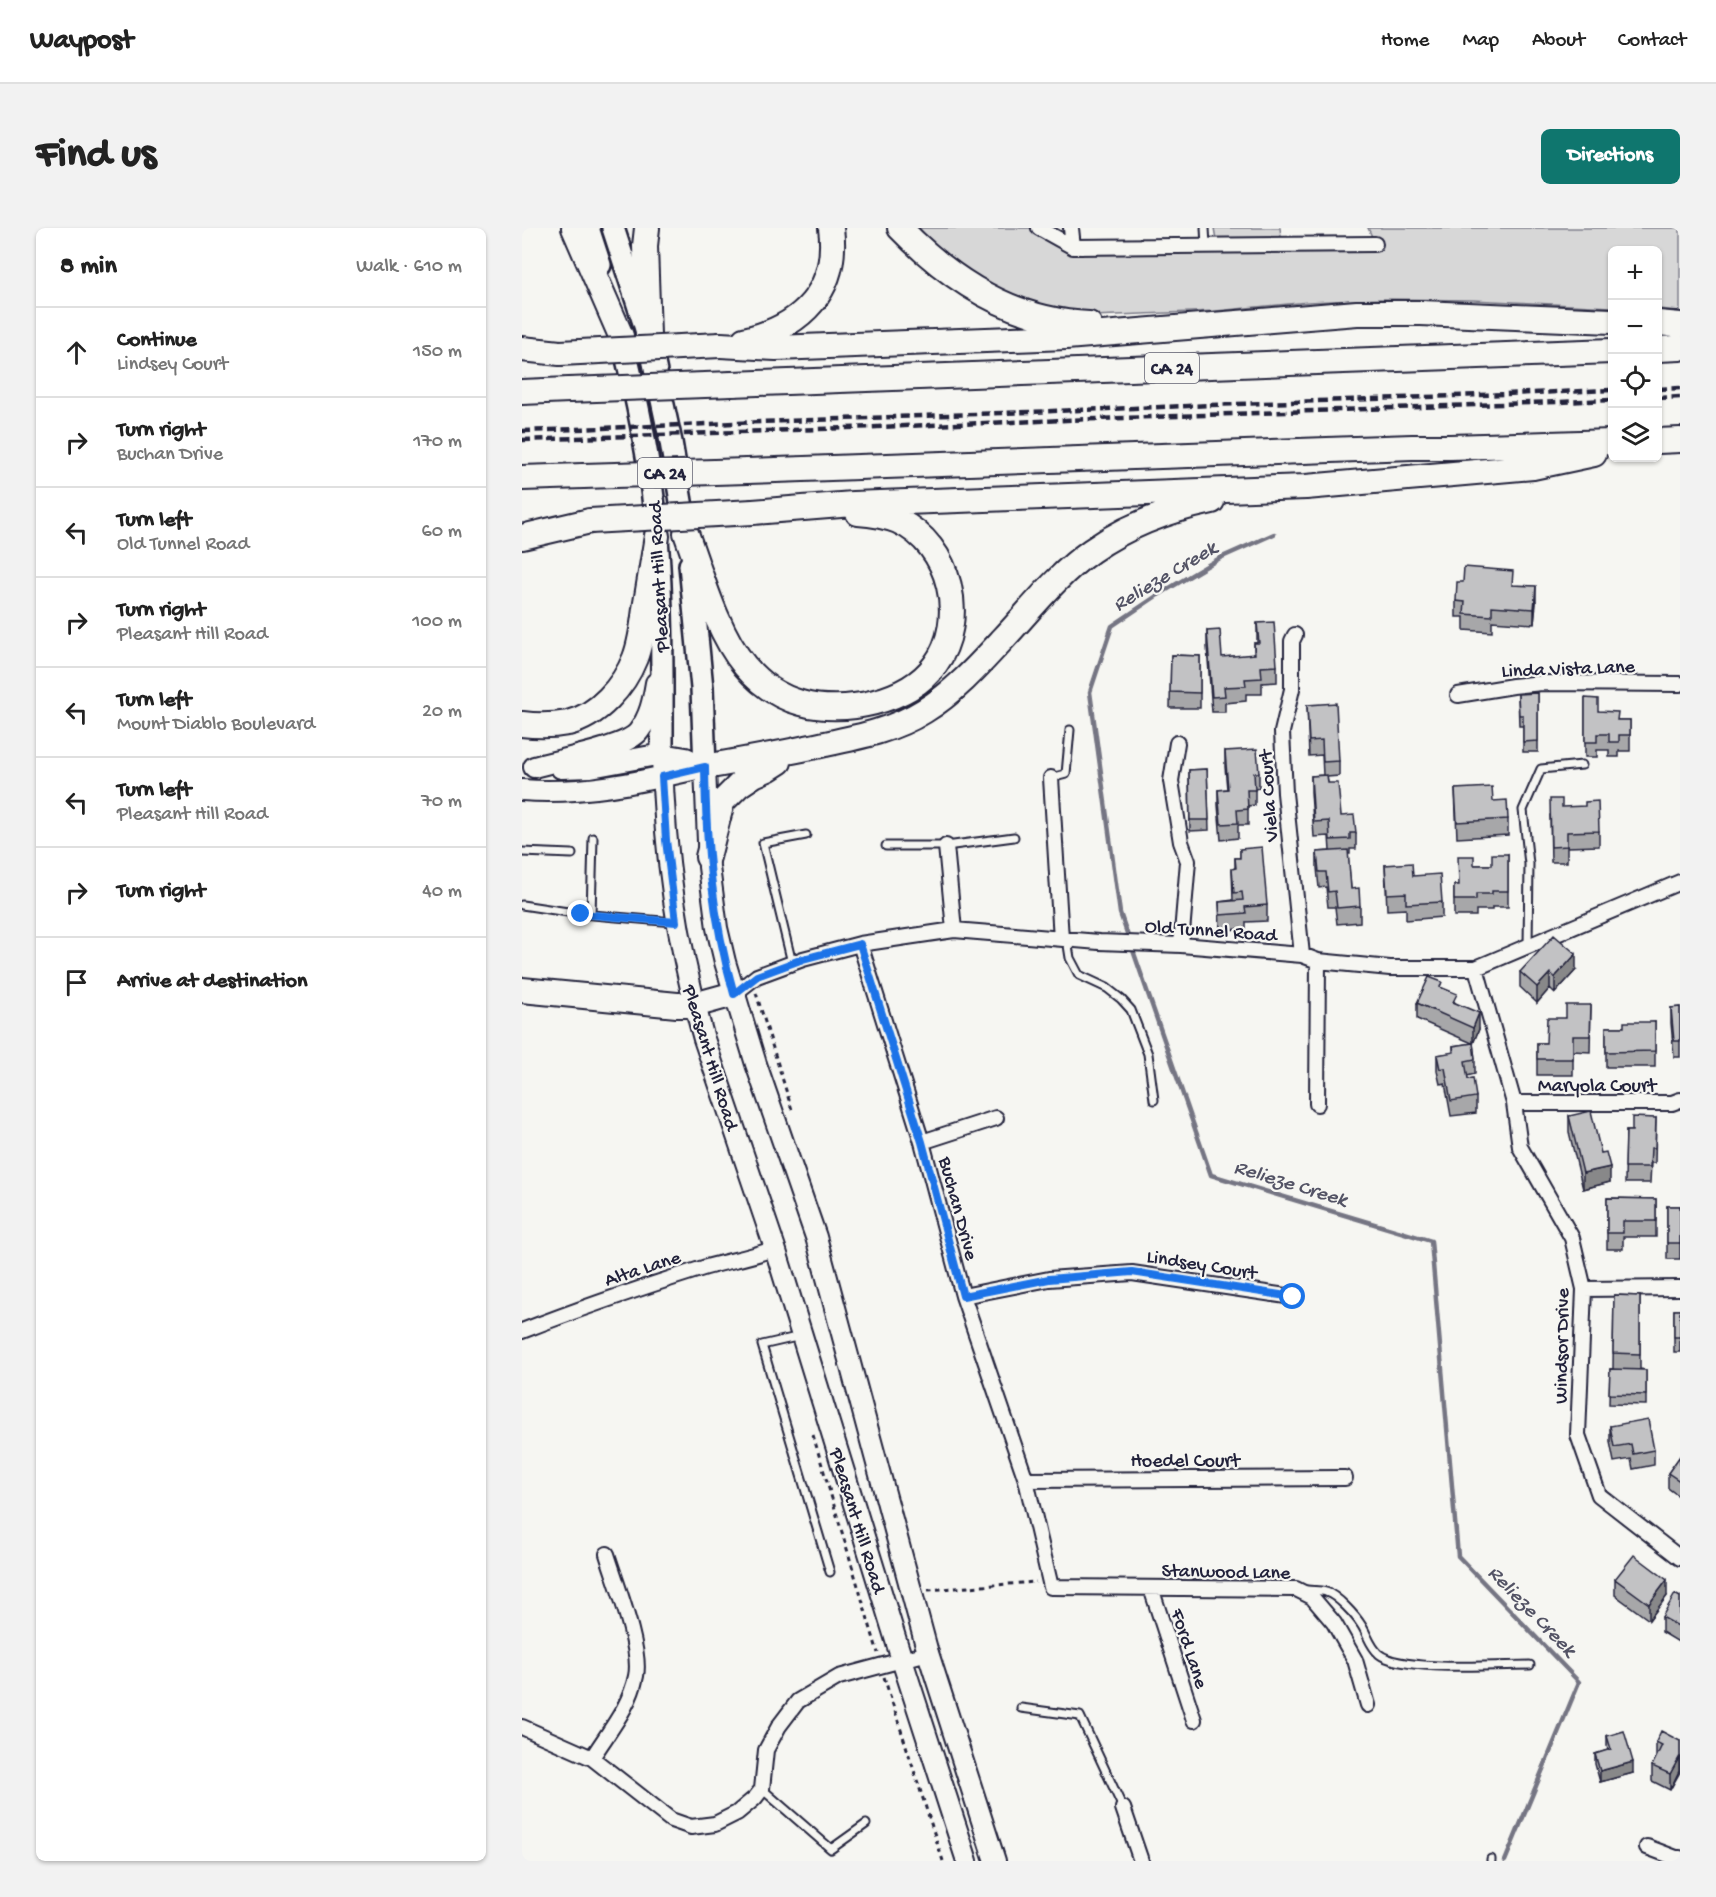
<!DOCTYPE html>
<meta charset="utf-8">
<style>
:root{--surface:#fff;--page:#f2f2f2;--text:#222;--muted:#767676;--line:#e0e0e0;--accent:#0f766e}
body{margin:0;font-family:"Gochi Hand",sans-serif;background:var(--page);color:var(--text)}
.controls{position:absolute;right:18px;top:18px;display:grid;overflow:hidden;border-radius:9px;box-shadow:0 2px 4px #0004}
.controls button{width:54px;height:54px;display:grid;place-items:center;padding:0;border:0;border-bottom:2px solid var(--line);background:var(--surface);color:var(--text);font:30px sans-serif}
.stop{position:absolute;width:18px;height:18px;margin:-14px;border:4px solid #1a73e8;border-radius:50%;background:#fff}
.stop.end{background:#1a73e8;border-color:#fff;box-shadow:0 2px 6px #0008}
.list{margin:0;padding:0;list-style:none}
h2{display:flex;justify-content:space-between;align-items:center;height:78px;margin:0;padding:0 24px;font-size:26px}
h2 small{font-size:20px;font-weight:400;color:var(--muted)}
.list li{display:grid;grid-template-columns:39px 1fr auto;gap:18px;align-items:center;box-sizing:border-box;height:90px;padding:0 24px;border-top:2px solid var(--line)}
.list b{display:block;font-size:22px;white-space:nowrap}
.list p{margin:0;font-size:20px;white-space:nowrap;color:var(--muted)}
.list em{font-size:20px;font-style:normal;color:var(--muted)}
.icon{flex:none;width:33px;height:33px;fill:none;stroke:currentColor;stroke-width:2;stroke-linecap:round;stroke-linejoin:round}
.map{position:relative;flex:none;width:1158px;height:1633px;overflow:hidden;border-radius:9px}
header{display:flex;align-items:center;gap:36px;box-sizing:border-box;height:84px;padding:0 30px;background:var(--surface);border-bottom:2px solid var(--line)}
header strong{font-size:28px}
nav{display:flex;gap:33px;margin-inline-start:auto;font-size:21px}
.intro{display:flex;align-items:center;justify-content:space-between;box-sizing:border-box;height:144px;padding:0 36px}
h1{margin:0;font-size:42px}
.button{padding:15px 27px;border-radius:9px;background:var(--accent);color:#fff;font-size:21px;font-weight:700}
main{display:flex;gap:36px;padding:0 36px}
aside{flex:1;background:var(--surface);border-radius:9px;box-shadow:0 2px 4px #0004}
.map>svg:first-child{display:block}
</style>
<header>
<strong>Waypost</strong>
<nav><a>Home</a><a>Map</a><a>About</a><a>Contact</a></nav>
</header>
<div class="intro"><h1>Find us</h1><a class="button">Directions</a></div>
<main>
<aside>
<h2>8 min<small>Walk · 610 m</small></h2>
<ul class="list">
<li><svg class="icon" aria-label="ahead" viewBox="0 0 24 24"><path d="M12 20V5M6 11l6-6 6 6"/></svg><div><b>Continue</b><p>Lindsey Court</p></div><em>150 m</em></li>
<li><svg class="icon" aria-label="right" viewBox="0 0 24 24"><path d="M7 20v-9h11M14 6l5 5-5 5"/></svg><div><b>Turn right</b><p>Buchan Drive</p></div><em>170 m</em></li>
<li><svg class="icon" aria-label="left" viewBox="0 0 24 24"><path d="M17 20v-9H6M10 6l-5 5 5 5"/></svg><div><b>Turn left</b><p>Old Tunnel Road</p></div><em>60 m</em></li>
<li><svg class="icon" aria-label="right" viewBox="0 0 24 24"><path d="M7 20v-9h11M14 6l5 5-5 5"/></svg><div><b>Turn right</b><p>Pleasant Hill Road</p></div><em>100 m</em></li>
<li><svg class="icon" aria-label="left" viewBox="0 0 24 24"><path d="M17 20v-9H6M10 6l-5 5 5 5"/></svg><div><b>Turn left</b><p>Mount Diablo Boulevard</p></div><em>20 m</em></li>
<li><svg class="icon" aria-label="left" viewBox="0 0 24 24"><path d="M17 20v-9H6M10 6l-5 5 5 5"/></svg><div><b>Turn left</b><p>Pleasant Hill Road</p></div><em>70 m</em></li>
<li><svg class="icon" aria-label="right" viewBox="0 0 24 24"><path d="M7 20v-9h11M14 6l5 5-5 5"/></svg><div><b>Turn right</b></div><em>40 m</em></li>
<li><svg class="icon" aria-label="arrive" viewBox="0 0 24 24"><path d="M6 21V4h12l-3 4 3 4H6"/></svg><div><b>Arrive at destination</b></div></li>
</ul>
</aside>
<div class="map">
<svg width="1158" height="1633" viewBox="0 0 1158 1633">
<rect width="100%" height="100%" fill="#f6f6f2"/>
<filter id="ink" filterUnits="userSpaceOnUse"><feTurbulence type="fractalNoise" baseFrequency=".0167" numOctaves="2"/><feDisplacementMap in="SourceGraphic" scale="12" xChannelSelector="R" yChannelSelector="G"/><feConvolveMatrix kernelMatrix="1 2 1 2 8 2 1 2 1" color-interpolation-filters="sRGB"/></filter>
<g filter="url(#ink)">
<path fill="#d7d7d7" stroke="#7c7c89" stroke-width="1.5" d="M394 0H517L551 19 695 17 692 0H758L760 17 853 15 846 0H1158V83L1136 81V22H1090V79L951 72 859 71 786 74 694 83 570 88 494 74 421 28Z"/>
<g fill="none" stroke-linecap="round" stroke-linejoin="round">
<path stroke="#757583" stroke-width="4.5" d="M752 306 698 330 636 367 590 398 568 464 598 685 689 947 909 1013 936 1328 1057 1454 983 1633"/>
<defs>
<path id="service" d="M683 0 684 18
M529 550 544 546 548 502
M364 618H424L492 609
M0 624 50 626
M0 677 59 686 152 694
M69 687 71 610
M545 711 548 730 557 747 585 760 599 771 609 782 626 826 632 872
M1006 718 1007 636 1001 582 1019 541 1060 537
M270 735 241 615 284 607
M279 1108 240 1117 308 1344
M785 1362C791 1363 798 1362 804 1364 815 1367 834 1388 840 1398 846 1408 848 1418 857 1426 879 1444 977 1437 1008 1437
M499 1480 558 1488 601 1580
M240 1561 309 1621 344 1596
M969 1631V1633"/>
<path id="minor" d="M517 0 551 19 853 16
M549 0 551 19
M773 407 770 413V461L760 504 763 565 780 727
M936 467 991 458 1020 455 1158 456
M655 515 649 553 659 614 666 633 659 717
M529 550 539 711
M424 618 432 702
M338 716 400 914 441 1068 504 1252 529 1359 774 1361 790 1369 812 1395 833 1432 846 1477
M954 740 992 875 998 919 1050 1010 1062 1061 1056 1207 1077 1267 1158 1330
M212 766 235 748 281 731 338 716 432 702 577 714 659 717 780 727 796 733 868 740H954L1158 654
M992 875H1150L1158 872
M795 876 796 733
M400 914 474 890
M1062 1061 1158 1060
M441 1068 527 1051 610 1045 771 1069
M0 1103C59 1080 118 1060 178 1041 203 1033 229 1030 253 1020
M504 1252 823 1250
M629 1360 672 1492
M0 1499 70 1530 149 1592 169 1599 193 1596 215 1585 233 1570 240 1561 244 1522 257 1498 276 1473 317 1449 406 1425
M70 1530C86 1504 108 1479 114 1448 120 1421 94 1355 85 1326
M601 1580 619 1633
M1125 1619 1154 1630H1158"/>
<path id="secondary" d="M140 526C142 626 155 715 182 811L253 1020 380 1432 445 1633
M12 539C35 532 105 520 117 503 128 488 131 473 134 455
M183 539 187 639 195 700 203 734 234 836 294 1009 406 1425 473 1633
M39 540 69 539 140 526 164 530 183 539
M0 562C64 567 121 553 183 539"/>
<path id="primary" d="M66 0 78 37
M91 0 126 107 149 214 164 303
M99 107C116 173 130 242 135 310 141 382 140 454 140 526
M168 337 180 460 183 539"/>
<path id="motorway" d="M52 0 99 108
M125 0 123 18 126 107
M378 0C429 53 491 93 567 96
M1136 95 1158 97
M222 112C280 99 317 62 309 0
M198 117 254 120 544 109 835 85H899L1090 93
M0 121 38 125
M1136 121 1158 120
M210 156 1090 123
M0 164 47 162
M1136 213 1158 212
M225 243 890 219H928L1090 214
M0 250 61 248
M231 284 331 276 784 259 1011 239 1072 226
M164 305C179 346 195 405 223 438 238 456 257 469 279 475 321 487 386 474 413 437 446 392 429 317 376 293 363 288 350 286 336 285
M0 309 68 293
M0 496C15 498 30 498 46 495 76 488 102 458 113 430 119 415 121 397 123 381 127 356 131 332 135 308
M183 539C223 532 263 525 303 516 337 509 372 502 402 483 433 464 458 436 482 410 510 380 536 346 569 323 606 297 647 282 690 273
M186 629 200 574 217 557 232 547 246 541 257 534
M0 762 155 777H172L212 766"/>
</defs>
<use href="#service" stroke="#22223b" stroke-width="11"/>
<use href="#minor" stroke="#22223b" stroke-width="18"/>
<use href="#secondary" stroke="#22223b" stroke-width="24"/>
<use href="#primary" stroke="#22223b" stroke-width="26"/>
<use href="#motorway" stroke="#22223b" stroke-width="28"/>
<path stroke="#22223b" stroke-width="3" stroke-dasharray="4.5 4.5" stroke-linecap="butt" d="M234 765 271 885
M291 1207 356 1425
M406 1362 514 1354
M362 1449 421 1633"/>
<use href="#service" stroke="#f6f6f2" stroke-width="7"/>
<use href="#minor" stroke="#f6f6f2" stroke-width="14"/>
<use href="#secondary" stroke="#f6f6f2" stroke-width="20"/>
<use href="#primary" stroke="#f6f6f2" stroke-width="21"/>
<use href="#motorway" stroke="#f6f6f2" stroke-width="24"/>
<path stroke="#22223b" stroke-width="4.5" stroke-dasharray="9 4.5" stroke-linecap="butt" d="M1136 161 1158 160
M1136 170 1158 169
M0 203 1090 162
M0 212 1090 172"/>
<defs>
<path id="motorway-bridge" d="M38 125 198 117
M47 162 210 156
M61 248 225 243
M68 293 231 284"/>
</defs>
<use href="#motorway-bridge" stroke="#22223b" stroke-width="28" stroke-linecap="butt"/>
<use href="#motorway-bridge" stroke="#f6f6f2" stroke-width="24"/>
</g>
<path fill="#a7a7a9" stroke="#22223b" stroke-width="1.5" d="M991 357 1014 374 1012 396 970 393V404L942 402V389H934V373Z
M735 395 755 438V454L740 455V466H724V473L703 475V484H690L685 419V403L700 429 732 427V415H735Z
M649 427 678 428V480H648Z
M1016 465V524H1001V498H997L996 466Z
M1063 470 1076 483 1096 492H1108V523H1097V529H1087V522H1075V529H1063Z
M785 477 817 533V548L805 549 806 555 819 588 834 605V621H828V626H826L829 661 838 678V694L815 696 813 679H806L804 659 797 660 795 640V624L808 623 807 608 792 609 789 564V548L801 547 800 527 787 528Z
M703 523 737 545V560L733 561V577L726 578V597H716V610L699 612 696 577V562L705 561 703 539Z
M685 541 687 602 668 603 667 542Z
M933 561 971 573 986 591V607L935 610Z
M1040 579 1077 603V618L1045 619V634H1029L1028 587Z
M718 621 745 677V693L724 694V700L698 703 697 674 711 672 710 641 713 640V630H718Z
M986 626V679H970V682H954V688H932V657H937L952 637H970Z
M863 637 891 648 920 674V689L884 692V681L865 682Z
M1054 742 1033 765 1028 760 1015 775 998 759V744Z
M920 760 957 801 951 815 953 831V846L945 848 954 869V885L929 888 923 855 918 856 915 843V827L931 825V818L950 815 895 791V775Z
M1069 777 1068 824 1051 823V847H1015V815H1024L1044 790Z
M1158 779V829H1152L1149 795V780Z
M1133 794V839H1084V799H1102Z
M1047 888 1079 925 1088 954 1061 961 1047 904Z
M1134 890 1133 935H1129L1128 955H1103L1104 903H1110Z
M1085 970 1134 971V1009H1101V1021H1085Z
M1145 978H1158V1031H1145Z
M1092 1067 1118 1068V1141L1124 1142V1177L1087 1176 1088 1141H1091Z
M1152 1082H1158V1124H1152Z
M1088 1198 1132 1222V1237L1111 1241 1109 1231 1092 1234 1088 1214Z
M1158 1228V1269L1146 1260V1245Z
M1093 1351 1145 1368 1127 1392 1093 1367Z
M1158 1369V1415L1140 1404V1389Z
M1085 1508 1111 1545 1078 1554 1073 1536V1526L1086 1522 1085 1518Z
M1158 1513V1544L1148 1562 1130 1553V1538L1134 1530V1514Z"/>
<path fill="#888889" stroke="#22223b" stroke-width="1.5" d="M1014 358V374L1012 396V381Z
M1054 726V742L1033 765V749Z
M1028 745V760L1015 775V759Z
M957 785V801L951 816V800Z
M1088 939V954L1061 961V945Z
M1145 1352V1368L1127 1392V1376Z
M1157 1528V1543L1148 1562V1546Z
M1111 1534V1545L1078 1554V1543Z"/>
<path fill="#c2c2c4" stroke="#22223b" stroke-width="1.5" d="M942 339 991 343 990 357 1014 358 1012 381 970 378V388L942 386 943 374 934 373 935 354H941Z
M752 394 755 438 739 439 740 450 723 451 724 458 702 459 703 468 690 469 685 403 698 402 700 429 733 426 732 415H737L735 395Z
M649 427 678 428V465L648 464Z
M1016 465V513L1001 514V487H997L996 466Z
M1063 470 1076 471V483L1096 484 1095 492H1108V507H1097V514H1087V506H1075V514H1063Z
M814 475 817 533 801 534 800 512 787 513 785 477Z
M735 521 737 545H732L733 562H725L726 581 715 582 716 595 699 596 696 562 706 561 703 523Z
M685 541 687 592H668L667 542Z
M805 547 806 555H816L819 588 832 587 834 605H828V611L808 612 807 593 792 594 789 548Z
M970 559 971 573 985 572 986 591 935 594 933 561Z
M1028 571H1040V579L1063 578V574L1076 573 1077 603 1045 604V618L1029 619Z
M740 619 745 677 723 679 724 685 698 687 697 674 721 672 720 664 712 665 710 641 714 640 713 630H718V621Z
M826 622 829 661 837 660 838 678 815 680 813 663 806 664 804 644H797L795 624Z
M970 626H986V663H970V666H954V672H932V657H937L936 628H952V637H970Z
M890 635 891 648 918 646 920 674 884 676V665L865 666 863 637Z
M1032 707 1054 726 1033 749 1028 745 1015 759 998 744Z
M907 749 920 754 918 759 935 766 931 774 957 785 951 800 895 775Z
M1044 777H1069L1068 808H1051V831H1015V815H1024L1025 790H1044Z
M1158 779V813H1152L1149 780Z
M1102 794H1133V823L1084 824V799H1102Z
M951 815 953 831 943 833 946 851 951 850 954 869 929 873 923 840 918 841 915 827 932 824 931 818Z
M1069 883 1079 925 1084 924 1088 939 1061 945 1047 888Z
M1110 889 1134 890 1133 920H1129L1128 939H1103L1104 903H1110Z
M1085 970 1134 971V993H1101V1005H1085Z
M1145 978H1158V1015H1145Z
M1092 1067 1118 1068V1126L1091 1125Z
M1152 1082H1158V1109H1152Z
M1088 1141 1124 1142V1167L1087 1166Z
M1126 1191 1132 1222 1111 1226 1109 1216 1092 1219 1088 1198Z
M1158 1228V1253L1146 1245Z
M1112 1327 1145 1352 1127 1376 1093 1351Z
M1153 1366 1158 1369V1399L1140 1389Z
M1102 1503 1111 1534 1078 1543 1073 1526 1089 1521 1085 1508Z
M1139 1503 1158 1513V1528L1148 1546 1130 1538 1140 1517 1134 1514Z"/>
</g>
<g fill="none" stroke-linecap="round" stroke-linejoin="round" filter="url(#ink)">
<path stroke="#1a73e8" stroke-width="8" d="M59 686 154 694 144 612 140 549 183 539C184 619 190 689 212 766L235 748 281 731 338 716 400 914 441 1068 527 1051 610 1044 771 1069"/>
</g>
<g text-anchor="middle" stroke-width="4.5" stroke-linejoin="round" paint-order="stroke">
<g fill="#f6f6f2" stroke="#626272" stroke-width="1.5">
<rect x="623" y="125" width="54" height="30" rx="4.5"/>
<rect x="116" y="230" width="54" height="30" rx="4.5"/>
</g>
<g font-size="18" font-weight="bold" fill="#22223b">
<text x="650" y="146">CA 24</text>
<text x="143" y="251">CA 24</text>
</g>
<g font-size="20" fill="#22223b" stroke="#f6f6f2">
<text transform="translate(135 349) rotate(-93)" y="7">Pleasant Hill Road</text>
<text transform="translate(1046 439) rotate(-2)" y="7">Linda Vista Lane</text>
<text transform="translate(745 568) rotate(-94)" y="7">Viela Court</text>
<text transform="translate(689 701) rotate(4)" y="7">Old Tunnel Road</text>
<text transform="translate(190 829) rotate(73)" y="7">Pleasant Hill Road</text>
<text x="1075" y="863">Maryola Court</text>
<text transform="translate(438 980) rotate(75)" y="7">Buchan Drive</text>
<text transform="translate(680 1035) rotate(9)" y="7">Lindsey Court</text>
<text transform="translate(120 1039) rotate(-18)" y="7">Alta Lane</text>
<text transform="translate(1038 1118) rotate(-89)" y="7">Windsor Drive</text>
<text x="663" y="1238">Hoedel Court</text>
<text transform="translate(337 1292) rotate(73)" y="7">Pleasant Hill Road</text>
<text transform="translate(704 1342) rotate(1)" y="7">Stanwood Lane</text>
<text transform="translate(669 1420) rotate(72)" y="7">Ford Lane</text>
</g>
<g font-size="21" font-style="italic" fill="#535365" stroke="#f6f6f2">
<text transform="translate(642 347) rotate(-31)" y="7">Relieze Creek</text>
<text transform="translate(769 954) rotate(17)" y="7">Relieze Creek</text>
<text transform="translate(1011 1382) rotate(46)" y="7">Relieze Creek</text>
</g>
</g>
</svg>
<div class="controls">
<button>+</button>
<button>−</button>
<button><svg class="icon" aria-label="locate" viewBox="0 0 24 24"><circle cx="12" cy="12" r="6"/><path d="M12 2v4M12 18v4M2 12h4M18 12h4"/></svg></button>
<button><svg class="icon" aria-label="layers" viewBox="0 0 24 24"><path d="M12 4l9 5-9 5-9-5zM3 14l9 5 9-5"/></svg></button>
</div>
<div class="stop" style="left:771px;top:1069px"></div>
<div class="stop end" style="left:59px;top:686px"></div>
</div>
</main>
